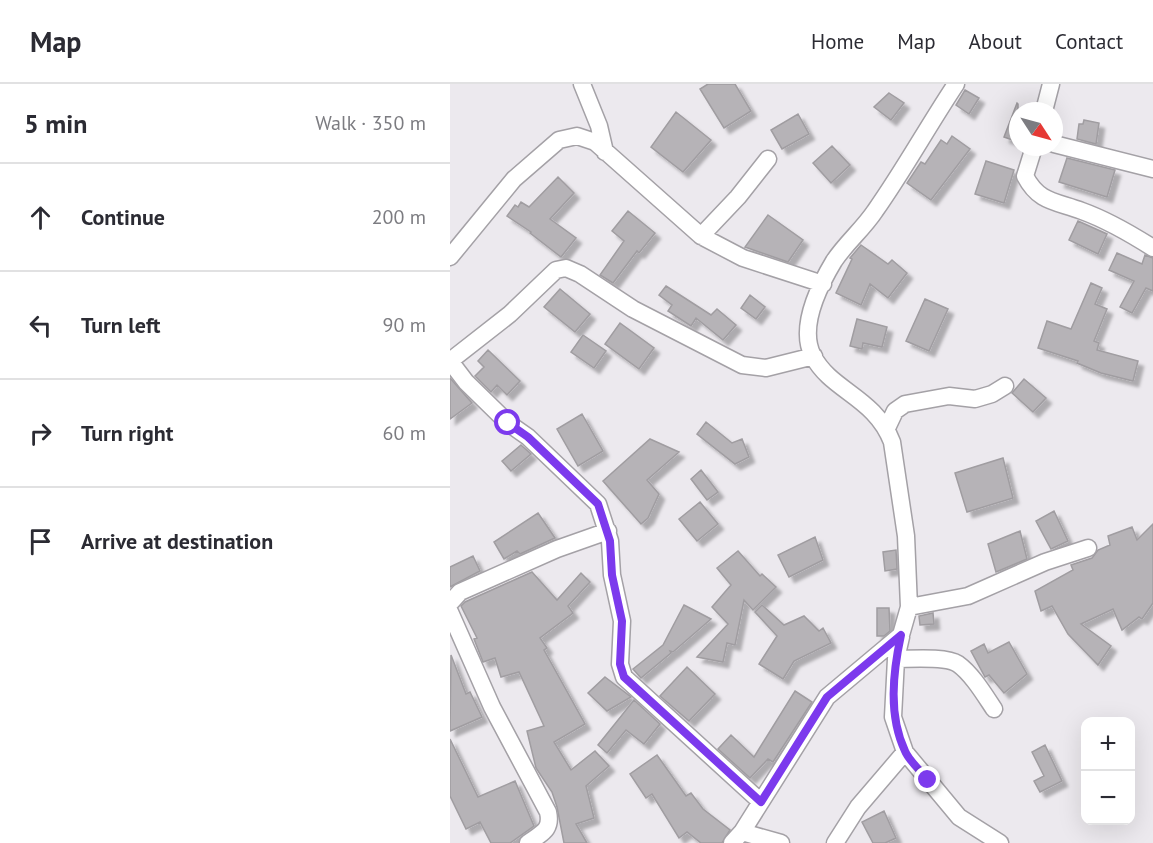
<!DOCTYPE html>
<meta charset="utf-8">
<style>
:root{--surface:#fff;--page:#f2f2f3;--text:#2b2b33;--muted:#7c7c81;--line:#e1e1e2}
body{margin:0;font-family:"PT Sans",sans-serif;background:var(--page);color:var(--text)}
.controls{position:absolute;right:18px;bottom:18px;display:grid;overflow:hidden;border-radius:12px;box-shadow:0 6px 24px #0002}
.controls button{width:54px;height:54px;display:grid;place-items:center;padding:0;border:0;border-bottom:2px solid var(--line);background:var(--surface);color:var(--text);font:30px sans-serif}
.compass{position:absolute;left:559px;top:18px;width:54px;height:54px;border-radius:50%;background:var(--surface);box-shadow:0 6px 24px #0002;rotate:126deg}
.stop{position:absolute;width:18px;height:18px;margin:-14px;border:4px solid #7c3aed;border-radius:50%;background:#fff}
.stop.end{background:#7c3aed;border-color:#fff;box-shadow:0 2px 6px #0008}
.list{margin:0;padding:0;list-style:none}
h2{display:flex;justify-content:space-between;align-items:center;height:78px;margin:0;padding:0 24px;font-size:26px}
h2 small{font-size:20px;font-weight:400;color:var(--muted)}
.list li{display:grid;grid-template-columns:39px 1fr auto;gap:18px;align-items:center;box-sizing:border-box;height:108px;padding:0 24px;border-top:2px solid var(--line)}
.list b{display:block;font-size:22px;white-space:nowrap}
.list em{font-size:20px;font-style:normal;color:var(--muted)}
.icon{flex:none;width:33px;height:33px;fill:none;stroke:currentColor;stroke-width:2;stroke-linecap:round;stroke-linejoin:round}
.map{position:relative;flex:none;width:703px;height:759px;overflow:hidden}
header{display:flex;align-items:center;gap:36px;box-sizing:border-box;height:84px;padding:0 30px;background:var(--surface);border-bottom:2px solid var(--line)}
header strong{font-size:28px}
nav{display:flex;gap:33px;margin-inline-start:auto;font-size:21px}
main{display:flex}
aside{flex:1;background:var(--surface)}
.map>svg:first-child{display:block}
</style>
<header>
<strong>Map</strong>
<nav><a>Home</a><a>Map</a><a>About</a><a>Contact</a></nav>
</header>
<main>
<aside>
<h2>5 min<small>Walk · 350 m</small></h2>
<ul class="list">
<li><svg class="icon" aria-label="ahead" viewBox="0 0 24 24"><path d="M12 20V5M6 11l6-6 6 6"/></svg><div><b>Continue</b></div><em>200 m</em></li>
<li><svg class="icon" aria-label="left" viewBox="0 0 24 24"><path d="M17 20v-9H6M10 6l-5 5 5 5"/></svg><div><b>Turn left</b></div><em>90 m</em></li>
<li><svg class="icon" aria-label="right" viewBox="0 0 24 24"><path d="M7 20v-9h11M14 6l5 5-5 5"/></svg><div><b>Turn right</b></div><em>60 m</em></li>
<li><svg class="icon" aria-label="arrive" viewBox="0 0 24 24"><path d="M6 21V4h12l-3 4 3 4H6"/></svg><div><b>Arrive at destination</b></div></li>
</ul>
</aside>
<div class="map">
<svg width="703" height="759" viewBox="0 0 703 759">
<defs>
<filter id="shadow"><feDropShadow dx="5.5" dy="5.5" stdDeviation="1.5" flood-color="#0004"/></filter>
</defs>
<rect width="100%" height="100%" fill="#ece9ee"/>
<path fill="#b6b3b7" stroke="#a09da1" stroke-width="1.5" filter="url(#shadow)" d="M258 0H285L301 27 274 44 250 5Z
M515 6 529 14 519 30 506 21Z
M439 9 454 19 441 36 424 23Z
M567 19 568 20V58L554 53Z
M226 28 261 56 233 88 201 63Z
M348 30 359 50 332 65 321 46Z
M634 36 649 39 646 60 627 55 629 40H633Z
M502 52 520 65 481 116 457 99 471 78 475 80 491 56 497 60Z
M382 62 400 81 381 99 363 79Z
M617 74 665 86 657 113 609 98Z
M536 77 564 86 554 119 525 110Z
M108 93 124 109 100 135 126 154 111 173 80 149 81 148 57 132 65 121 68 123 71 118 79 123Z
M178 127 205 149 189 169 187 167 163 199 150 191 174 157 162 147Z
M318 131 353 156 338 178 295 163Z
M628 137 657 150 648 170 619 156Z
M411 161 438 180 442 176 457 189 438 214 420 200 411 221 386 209 402 175 400 174Z
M667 169 692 180 695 171 703 174V207L696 204 682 229 670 223 684 197 659 186Z
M641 199 652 204 645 220 657 225 644 257 649 259 647 266 688 277 683 297 651 289 627 279 628 277 588 264 597 237 621 245Z
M216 202 261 231 267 225 286 241 273 256 246 234 241 242 218 227 222 221 209 211Z
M110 205 140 230 125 248 94 223Z
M300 211 315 223 306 235 291 224Z
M475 215 498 225 479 267 456 257Z
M407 235 437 243 432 263 413 259 412 265 400 262Z
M170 239 204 264 189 285 155 260Z
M133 251 156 267 144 284 121 268Z
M38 266 70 297 57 311 47 301 41 308 25 292 34 283 28 277Z
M0 294 22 319 0 335Z
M574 295 596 314 583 328 562 309Z
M132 330 153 367 128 382 107 345Z
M256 338 282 359 292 355 299 373 285 380 247 350Z
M200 355 229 368 197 396 209 410 198 434 191 440 153 397Z
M71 361 81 370 61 387 52 377Z
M553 374 563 414 517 428 505 389Z
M251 386 268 408 257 416 241 395Z
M250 418 268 440 247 457 229 435Z
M604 427 618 457 601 465 586 437Z
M88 429 105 454 70 470 67 467 54 475 44 458Z
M703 440V519L692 535 689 533 672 546 663 525 631 540 661 562 648 581 618 550 602 522 591 527 585 507 623 486 621 481 642 474 648 466 660 461 658 452 682 443 687 456Z
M570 447 577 475 546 488 538 460Z
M365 453 373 476 339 493 328 471Z
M446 466 447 485 435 487 433 468Z
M288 467 310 492 312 490 326 503 303 526 294 516 285 561 277 559 273 578 247 573 278 540 262 523 281 501 267 484Z
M23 472 30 487 0 503V483Z
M82 488 107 516 131 489 140 498 118 522 123 529 90 554 97 564 94 566 135 640 104 658 121 686 145 667 159 682 136 702 144 734 126 740 137 759H114L107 723 102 708 86 684 77 647 94 642 69 588 51 593 45 574 33 578 24 555 27 554 11 522 15 518Z
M234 521 261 535 223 568 220 567 221 569 191 594 183 585 213 561Z
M312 521 334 541 354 532 369 547 373 544 381 559 344 577 333 595 309 580 327 552 305 528Z
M427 524H439L440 547 434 552H427Z
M483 529 484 540 470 541 469 532Z
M559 558 577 590 554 609 539 591 535 593 521 567 534 560 538 569Z
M1 571 16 610 20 608 32 633 0 647Z
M237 583 265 610 239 637 210 612Z
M155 593 181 613 157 627 138 609Z
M345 607 362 618 323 678 318 675 300 694 268 665 281 651 304 673Z
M184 616 210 640 194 660 176 646 157 669 148 661Z
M0 655 28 713 65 697 84 742 60 759H41L30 738 16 745 0 712Z
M595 661 612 697 590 708 584 697 594 692 582 668Z
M207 671 236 712 241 709 253 725 280 746 272 759H251L237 748 229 754 202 710 196 714 180 690Z
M434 727 446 754 435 759H423L412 738Z"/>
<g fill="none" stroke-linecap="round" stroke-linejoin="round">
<defs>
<path id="minor" d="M132 0 149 42 155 68
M594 27 601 0
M604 60 703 85
M584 63 575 92C589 119 606 117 632 127 657 136 681 150 703 164
M251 152 288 113 318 75
M0 173 64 95 109 56 127 52 145 58 251 152 293 174 373 200
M0 277 16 298 58 339 78 353 148 420 160 457 162 491 172 537 170 580 174 593 311 718
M0 277 60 230 106 186 116 184 130 190 183 225 292 281 316 284 364 272
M437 344 445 327 455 320 499 312 525 315 542 310 555 302
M0 519 10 508 107 465 158 447
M459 523 518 512 595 478 638 464
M0 528 42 623 98 728C102 746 92 749 78 759
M451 553 446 575 443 633 455 668 509 733 550 759
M446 575C461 575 496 572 508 580 522 590 534 610 544 625
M292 748 331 759
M282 759 292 748 377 613 451 551 459 523 456 452 442 358C425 313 381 307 363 272 348 243 369 202 384 177 396 159 413 145 425 127 454 86 478 42 506 0
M385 759 408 723 455 668"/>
</defs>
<use href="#minor" stroke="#a4a1a6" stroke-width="19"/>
<use href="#minor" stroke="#fff" stroke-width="16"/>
</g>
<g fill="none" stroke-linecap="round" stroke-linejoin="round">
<path stroke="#7c3aed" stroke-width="8" d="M58 339 78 353 148 420 160 457 162 491 172 537 170 580 174 593 311 718 377 613 451 551C443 588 438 631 455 667 459 677 471 687 478 696"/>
</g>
</svg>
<div class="controls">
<button>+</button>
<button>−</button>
</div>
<svg class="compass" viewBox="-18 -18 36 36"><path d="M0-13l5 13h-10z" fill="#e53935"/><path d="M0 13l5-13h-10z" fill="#7c7c81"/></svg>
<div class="stop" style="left:58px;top:339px"></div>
<div class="stop end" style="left:478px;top:696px"></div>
</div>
</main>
